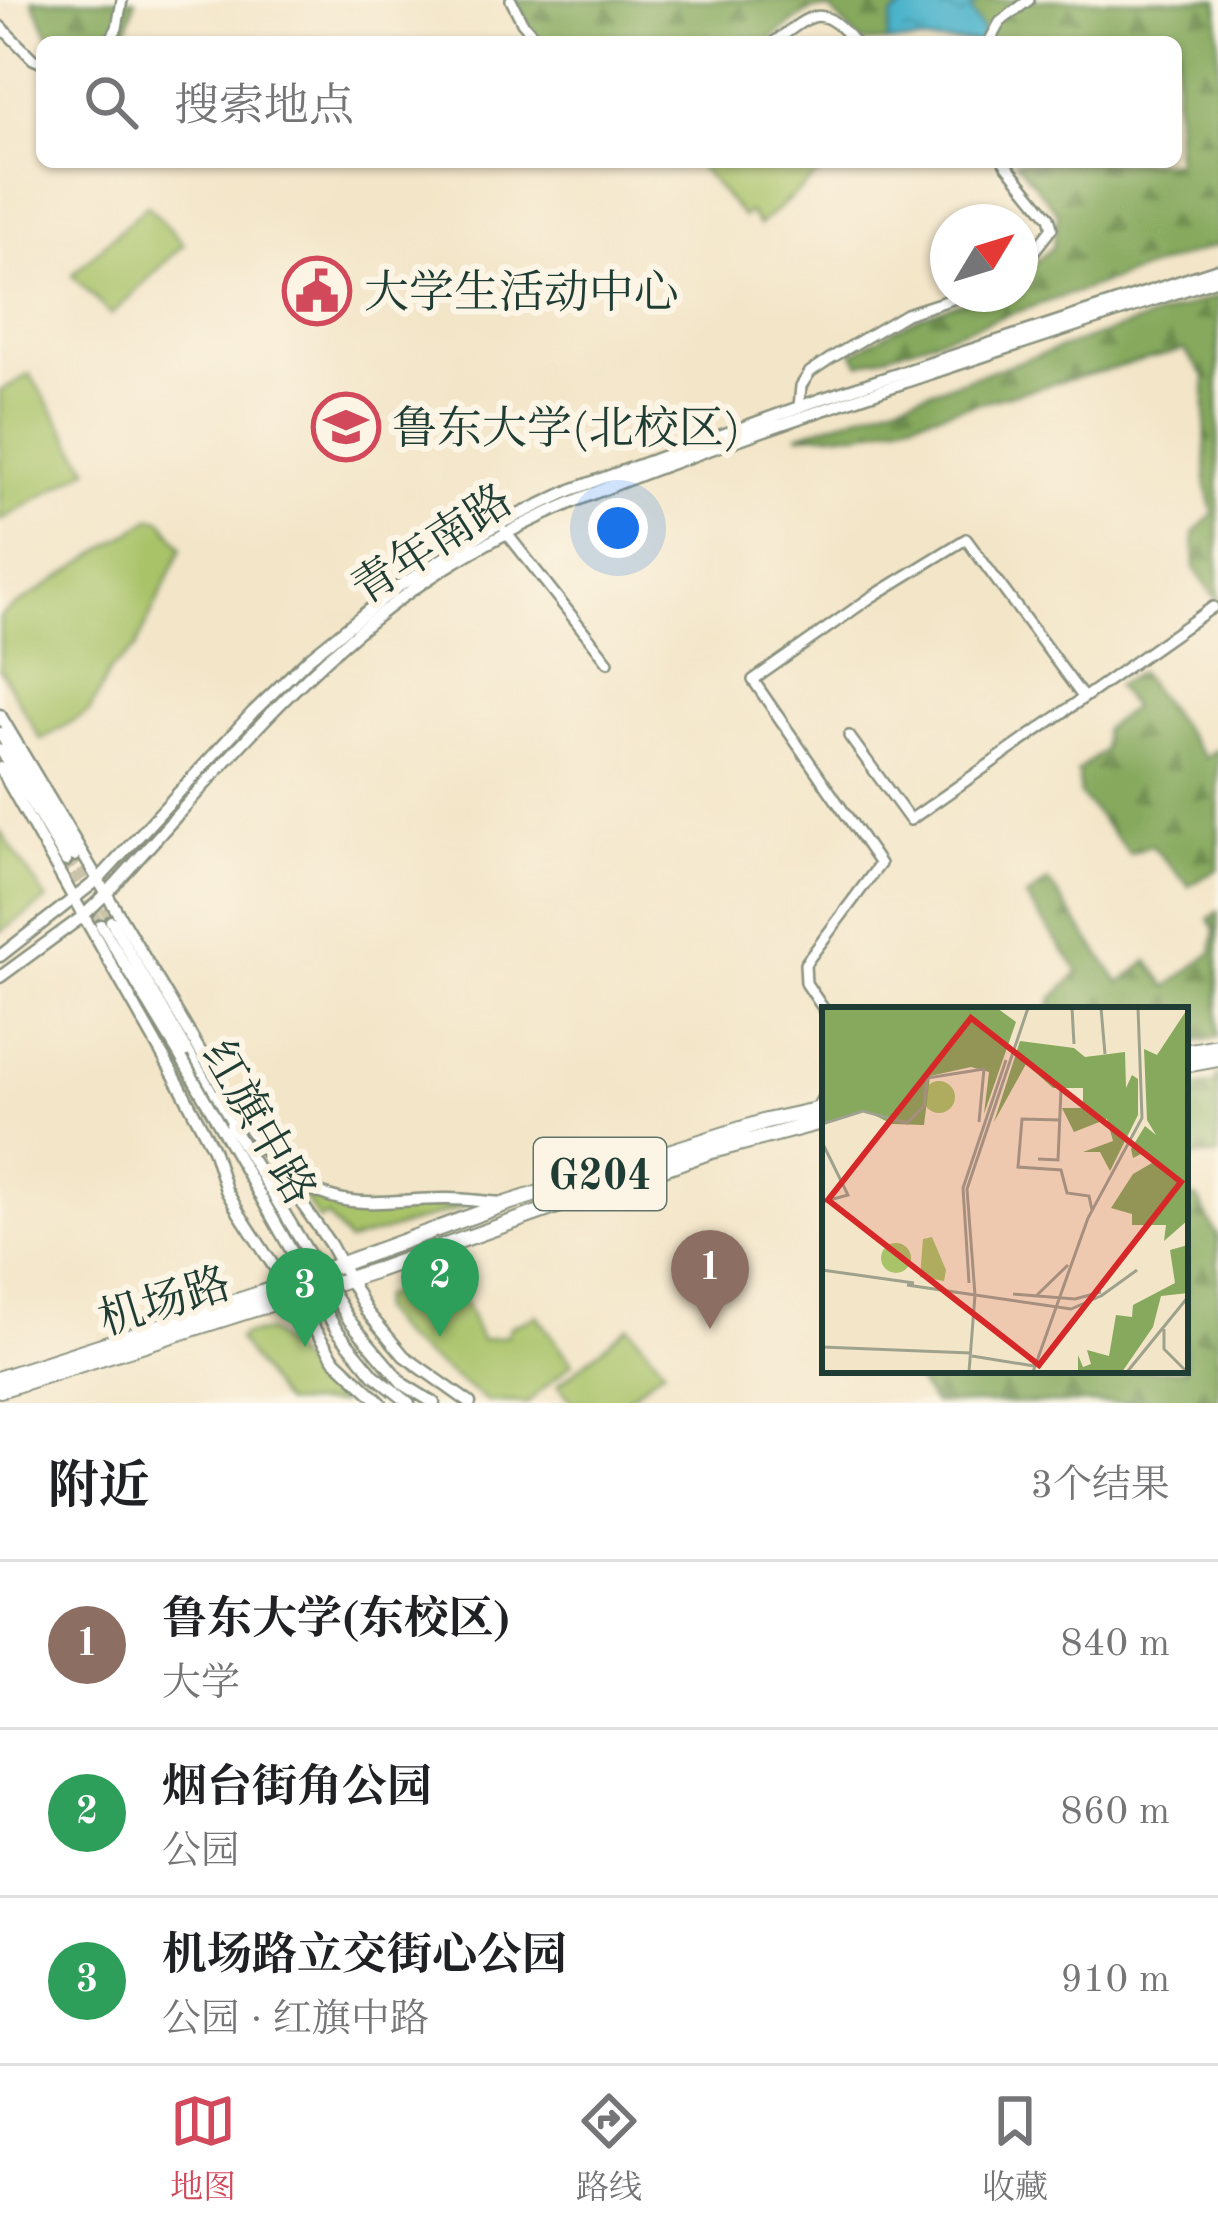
<!DOCTYPE html>
<html lang="zh">
<meta charset="utf-8">
<style>
:root{--surface:#fff;--page:#f6f6f6;--text:#202124;--muted:#757577;--line:#e0e0e0;--accent:#d1495b}
body{margin:0;font-family:"Old Standard TT","Noto Serif SC",serif;background:var(--page);color:var(--text)}
.compass{position:absolute;left:930px;top:204px;width:108px;height:108px;border-radius:50%;background:var(--surface);box-shadow:0 3px 9px #0004;rotate:52deg}
.you{position:absolute;left:618px;top:528px;width:42px;height:42px;margin:-30px;border:9px solid #fff;border-radius:50%;background:#1a73e8;box-shadow:0 0 0 18px #1a73e833}
.badge{display:grid;place-items:center;width:78px;height:78px;border-radius:50%;background:var(--accent);color:#fff;font-size:39px;font-weight:700}
.pin{position:absolute;translate:-50% -99px;filter:drop-shadow(0 3px 6px #0008)}
.pin::after{content:'';position:absolute;top:63px;width:42px;height:36px;background:inherit;clip-path:polygon(0 0,100% 0,50% 100%)}
.list{margin:0;padding:0;list-style:none}
h2{display:flex;justify-content:space-between;align-items:center;height:156px;margin:0;padding:0 48px;font-size:51px}
h2 small{font-size:39px;font-weight:400;color:var(--muted)}
.list li{display:grid;grid-template-columns:78px 1fr auto;gap:36px;align-items:center;box-sizing:border-box;height:168px;padding:0 48px;border-top:3px solid var(--line)}
.list b{display:block;font-size:45px;white-space:nowrap}
.list p{margin:0;font-size:39px;white-space:nowrap;color:var(--muted)}
.list em{font-size:39px;font-style:normal;color:var(--muted)}
.icon{flex:none;width:66px;height:66px;fill:none;stroke:currentColor;stroke-width:2;stroke-linecap:round;stroke-linejoin:round}
.map{position:relative;flex:none;width:1218px;height:1403px;overflow:hidden}
.search{position:absolute;background:var(--surface);box-shadow:0 3px 9px #0004;left:36px;right:36px;top:36px;height:132px;display:flex;align-items:center;gap:30px;box-sizing:border-box;padding:0 42px;border-radius:18px;color:var(--muted);font-size:45px}
.sheet{height:660px;background:var(--surface)}
nav{display:flex;justify-content:space-around;align-items:center;box-sizing:border-box;height:168px;border-top:3px solid var(--line);background:var(--surface);font-size:33px;color:var(--muted)}
nav a{display:grid;justify-items:center;gap:6px}
nav .on{color:var(--accent)}
.map>svg:first-child{display:block}
</style>
<div class="map">
<svg width="1218" height="1403" viewBox="0 0 1218 1403">
<defs>
<pattern id="forest-firs" width="22" height="20" patternUnits="userSpaceOnUse" patternTransform="scale(3)"><rect width="22" height="20" fill="#86a95d"/><path d="M5 1l3.5 6h-7zM16 11l3.5 6h-7z" fill="#6d8b4e"/></pattern>
<pattern id="water-ripples" width="26" height="14" patternUnits="userSpaceOnUse" patternTransform="scale(3)"><rect width="26" height="14" fill="#4cb3cb"/><path d="M2 4q2-2 4 0t4 0M15 11q2-2 4 0t4 0" fill="none" stroke="#3f93a6"/></pattern>
</defs>
<rect width="100%" height="100%" fill="#fcf5e5"/>
<filter id="ink" filterUnits="userSpaceOnUse"><feTurbulence type="fractalNoise" baseFrequency=".00833" numOctaves="2"/><feDisplacementMap in="SourceGraphic" scale="24" xChannelSelector="R" yChannelSelector="G"/><feConvolveMatrix kernelMatrix="1 2 1 2 8 2 1 2 1" color-interpolation-filters="sRGB"/></filter>
<filter id="wash" filterUnits="userSpaceOnUse"><feTurbulence type="fractalNoise" baseFrequency=".004" numOctaves="4" result="noise"/><feDisplacementMap in="SourceGraphic" scale="48" xChannelSelector="R" yChannelSelector="G"/><feGaussianBlur stdDeviation="2.7" result="paint"/><feColorMatrix in="noise" values="0 0 0 0 0 0 0 0 0 0 0 0 0 0 0 0 0 1.4 0 .05"/><feComposite in="paint" operator="in"/></filter>
<g filter="url(#wash)">
<rect width="100%" height="100%" fill="#f3e5c8"/>
<path fill="#a9c369" stroke="#64804e" stroke-width="3" d="M695 162H833L759 225 749 212 743 217Z
M147 205 184 244 111 315 72 275Z
M30 374 89 469 0 521V391Z
M152 518 162 520 182 548 135 649 110 670 90 711 41 740 0 669V616Z
M0 831 47 900 0 932Z
M303 1195 366 1213 416 1206 465 1207 348 1242 327 1216 319 1220Z
M453 1273 481 1340 506 1336 510 1327 537 1315 572 1363 527 1403 487 1401 402 1339 379 1310 381 1297Z
M629 1326 664 1368 622 1403H573L558 1385Z
M268 1331 332 1394 339 1403H283L238 1340 242 1335Z"/>
<path fill="url(#forest-firs)" stroke="#527348" stroke-width="3" d="M32 0H135L128 26 113 42H52Z
M515 0H1218V245L860 364 853 353C904 322 959 294 1020 294V275L1053 247 1058 213 1016 162H1176V42H860L830 9H814L803 15 767 42H536Z
M1218 296V602L1195 569 1194 533 1213 514 1206 483 1205 376 1184 350 861 433 797 435Z
M1139 672 1205 758 1218 749V869L1189 886 1151 845 1130 854 1080 795 1078 771 1104 750V729L1132 708 1116 686Z
M1048 881 1120 983 1148 961 1167 987 1212 953 1215 930 1209 919 1218 912V1037L1185 1044V1010H1049L1052 999 1079 972 1026 898Z
M1218 1074V1155L1195 1157 1185 1148 1190 1088 1215 1084Z
M1185 1195 1198 1199 1218 1237V1403H933L908 1370H1185Z"/>
<path fill="url(#water-ripples)" stroke="#367880" stroke-width="3" d="M914 0H980L970 10 983 31 985 42H887L892 16Z"/>
</g>
<g filter="url(#ink)">
<g fill="none" stroke-linecap="round" stroke-linejoin="round">
<path stroke="#c9c3aa" stroke-width="10" stroke-dasharray="10 5" stroke-linecap="butt" d="M74 856 111 921
M66 861 101 925"/>
<defs>
<path id="minor" d="M511 0 522 22 539 42
M0 26 33 59 42 63
M109 42 117 28 122 0
M774 42C811 15 821 1 854 42
M989 42 1000 22 1029 0
M1004 162 1049 217 1052 228 1020 269
M799 407 801 386 810 372 831 358 906 314 968 294
M505 531 608 662
M849 736 910 820 1213 607
M825 1011 806 983 805 964 880 864 753 680 870 598 966 539 1083 697
M814 1114 825 1093"/>
<path id="major" d="M0 715 228 1098 330 1244 367 1312 404 1356 470 1403
M0 733 74 856
M0 750 66 861
M0 768 181 1088 213 1149 226 1190 239 1213 334 1359 381 1403
M111 921 231 1125
M101 925 182 1059
M0 956 100 878 253 712 309 658 396 588 493 527 571 490 821 399 1218 269
M0 977 82 917 107 893C202 790 288 681 401 598 510 517 636 476 762 431 913 378 1066 329 1218 279
M286 1172C341 1217 385 1198 448 1199 467 1199 486 1202 505 1203
M349 1320 403 1384 434 1403
M336 1329 374 1375 409 1403"/>
<path id="highway" d="M1185 1052 1218 1046
M1185 1065 1218 1059
M0 1378 262 1293 508 1203 766 1121 825 1108
M0 1390 377 1270 712 1151 825 1121"/>
</defs>
<use href="#minor" stroke="#89917e" stroke-width="14"/>
<use href="#major" stroke="#89917e" stroke-width="15"/>
<use href="#highway" stroke="#89917e" stroke-width="18"/>
<use href="#minor" stroke="#fff" stroke-width="9"/>
<use href="#major" stroke="#fff" stroke-width="10"/>
<use href="#highway" stroke="#fff" stroke-width="14"/>
<defs>
<path id="major-bridge" d="M182 1059 336 1329
M231 1125 349 1320"/>
</defs>
<use href="#major-bridge" stroke="#89917e" stroke-width="15" stroke-linecap="butt"/>
<use href="#major-bridge" stroke="#fff" stroke-width="10"/>
</g>
</g>
<defs>
<symbol id="civic-ring" viewBox="-11 -11 22 22"><circle r="9.5" fill="#fcf5e5" stroke="#d1495b" stroke-width="1.5"/><path d="M-.6-6.5H3V-4.5H.6V-3L4-1V1h2V6H-6V1h2V-1L-.6-3ZM-1.2 2.5V6h2.4V2.5Z" fill="#d1495b"/></symbol>
<symbol id="university-ring" viewBox="-11 -11 22 22"><circle r="9.5" fill="#fcf5e5" stroke="#d1495b" stroke-width="1.5"/><path d="M0-5L7-2L0 1L-7-2ZM-4 1L0 2.5L4 1V4Q0 6-4 4Z" fill="#d1495b"/></symbol>
</defs>
<g fill-rule="evenodd">
<use href="#civic-ring" x="279" y="253" width="76" height="76"/>
<use href="#university-ring" x="308" y="389" width="76" height="76"/>
</g>
<g text-anchor="middle" stroke-width="12" stroke-linejoin="round" paint-order="stroke">
<rect fill="#fcf5e5" stroke="#617469" stroke-width="3" x="534" y="1138" width="132" height="72" rx="9"/>
<g font-size="42" font-weight="bold" fill="#1f3d34">
<text x="600" y="1189">G204</text>
</g>
<g font-size="45" fill="#1f3d34" stroke="#fcf5e5" text-anchor="start">
<text x="364" y="307">大学生活动中心</text>
<text x="392" y="443">鲁东大学(北校区)</text>
</g>
<g font-size="45" fill="#1f3d34" stroke="#fcf5e5">
<text transform="translate(431 543) rotate(-33)" y="16">青年南路</text>
<text transform="translate(260 1122) rotate(60)" y="16">红旗中路</text>
<text transform="translate(164 1300) rotate(-17)" y="16">机场路</text>
</g>
</g>
<g transform="translate(822 1007)">
<rect width="366" height="366" fill="#f3e5c8"/>
<path d="M101 90a16 16 0 1 1 32 0a16 16 0 1 1-32 0ZM110 230 124 263 122 274 98 270 101 232ZM59 251a15 15 0 1 1 30 0a15 15 0 1 1-30 0Z" fill="#a9c369"/>
<path d="M0 1H175L194 15 162 107 167 65 149 60 108 69 102 118 70 117 42 103 0 117ZM366 1V213L342 234 344 218H310V207L289 201 311 167 335 153 323 145 311 151 309 142 323 119 334 128 325 113 322 42 335 48ZM198 34 252 41 263 50 303 45 304 81 310 68 316 72V108L288 164 278 145H261L291 134 285 112 252 125 240 101H261V81H231L204 57 172 115ZM366 238V286L339 289 331 320 300 365H256V348L261 360 269 357 265 343 287 349 294 308 310 310 311 298 353 276 348 243Z" fill="#86a95d"/>
<path fill="none" stroke="#9ea28d" stroke-width="3" d="M250 1 252 37M279 1 283 47M238 113 200 112 196 160 239 163 245 186 267 189 270 203M0 117 41 104 85 116 102 99 105 71 162 62 157 115M0 135 26 188 0 195M216 152 236 153 239 83M0 263 92 276M147 276 141 181 184 53M85 278 249 302 281 288M191 287 253 292 279 285M215 288 246 258M279 289 315 263M342 322V342L365 365M0 340 148 346M150 349 212 359M147 365 153 288 145 182 206 1M211 365 266 211 320 111 316 1M305 365 366 290"/>
<path fill="#d62828" fill-opacity="0.15" stroke="#d62828" stroke-width="6" d="M149 11 359 175 217 358 6 193Z"/>
<rect width="366" height="366" fill="none" stroke="#1f3d34" stroke-width="6"/>
</g>
</svg>
<svg class="compass" viewBox="-18 -18 36 36"><path d="M0-13l5 13h-10z" fill="#e53935"/><path d="M0 13l5-13h-10z" fill="#757577"/></svg>
<div class="you"></div>
<div class="pin badge" style="left:710px;top:1329px;background:#8d6e63">1</div>
<div class="pin badge" style="left:440px;top:1337px;background:#2e9e5b">2</div>
<div class="pin badge" style="left:305px;top:1347px;background:#2e9e5b">3</div>
<div class="search"><svg class="icon" aria-label="search" viewBox="0 0 24 24"><circle cx="10" cy="10" r="6"/><path d="M15 15l6 6"/></svg>搜索地点</div>
</div>
<section class="sheet">
<h2>附近<small>3个结果</small></h2>
<ul class="list">
<li><span class="badge" style="background:#8d6e63">1</span><div><b>鲁东大学(东校区)</b><p>大学</p></div><em>840 m</em></li>
<li><span class="badge" style="background:#2e9e5b">2</span><div><b>烟台街角公园</b><p>公园</p></div><em>860 m</em></li>
<li><span class="badge" style="background:#2e9e5b">3</span><div><b>机场路立交街心公园</b><p>公园 · 红旗中路</p></div><em>910 m</em></li>
</ul>
</section>
<nav>
<a class="on"><svg class="icon" aria-label="map" viewBox="0 0 24 24"><path d="M3 6l6-2 6 2 6-2v14l-6 2-6-2-6 2zM9 4v14M15 6v14"/></svg>地图</a>
<a><svg class="icon" aria-label="directions" viewBox="0 0 24 24"><path d="M12 3l9 9-9 9-9-9zM9 14v-3h6M13 9l2 2-2 2"/></svg>路线</a>
<a><svg class="icon" aria-label="saved" viewBox="0 0 24 24"><path d="M7 4h10v16l-5-4-5 4z"/></svg>收藏</a>
</nav>
